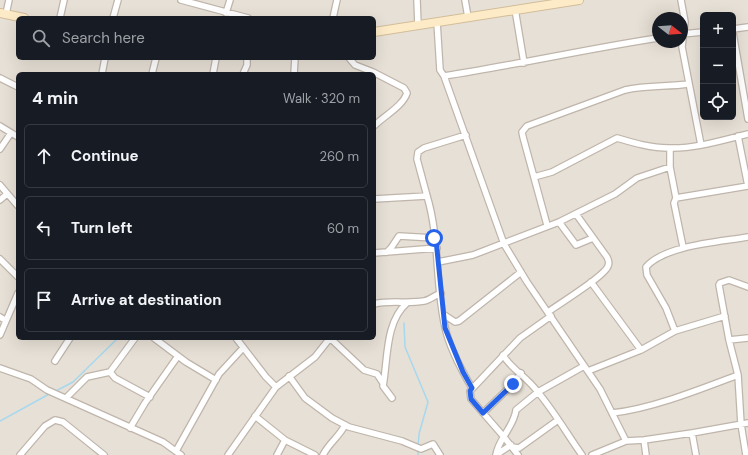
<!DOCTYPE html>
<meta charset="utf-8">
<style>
:root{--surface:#171b24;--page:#242831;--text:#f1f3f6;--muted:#9ea1a6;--line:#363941}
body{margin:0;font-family:"DM Sans",sans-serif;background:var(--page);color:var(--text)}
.controls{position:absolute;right:12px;top:12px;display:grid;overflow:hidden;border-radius:6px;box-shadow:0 4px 16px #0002}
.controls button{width:36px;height:36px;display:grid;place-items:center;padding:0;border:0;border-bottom:1px solid var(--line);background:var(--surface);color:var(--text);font:20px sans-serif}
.compass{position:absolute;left:652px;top:12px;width:36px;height:36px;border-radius:50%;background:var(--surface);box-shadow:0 4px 16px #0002;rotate:107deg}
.stop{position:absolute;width:12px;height:12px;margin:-9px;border:3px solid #2563eb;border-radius:50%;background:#fff}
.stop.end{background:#2563eb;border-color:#fff;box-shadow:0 1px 4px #0008}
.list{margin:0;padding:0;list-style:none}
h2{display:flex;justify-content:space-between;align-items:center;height:52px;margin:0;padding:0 16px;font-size:17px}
h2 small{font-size:13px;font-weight:400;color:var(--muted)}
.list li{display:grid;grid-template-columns:26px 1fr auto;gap:12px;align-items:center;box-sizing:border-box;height:64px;margin:0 8px 8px;padding:0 8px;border:1px solid var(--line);border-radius:6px}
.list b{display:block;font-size:15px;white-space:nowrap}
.list em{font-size:13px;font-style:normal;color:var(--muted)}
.icon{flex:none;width:22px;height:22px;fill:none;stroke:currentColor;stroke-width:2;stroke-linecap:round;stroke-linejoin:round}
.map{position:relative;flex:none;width:748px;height:455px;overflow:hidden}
.search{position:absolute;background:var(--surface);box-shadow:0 4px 16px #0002;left:16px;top:16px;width:360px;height:44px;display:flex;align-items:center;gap:10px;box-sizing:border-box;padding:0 14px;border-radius:6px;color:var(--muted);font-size:15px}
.panel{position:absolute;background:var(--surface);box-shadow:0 4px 16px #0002;left:16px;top:72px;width:360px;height:268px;border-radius:6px}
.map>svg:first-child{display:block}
</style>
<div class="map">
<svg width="748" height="455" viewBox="0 0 748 455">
<rect width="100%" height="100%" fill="#f3efe8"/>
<path fill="#e7e0d6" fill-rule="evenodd" d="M0 0H748V455H0ZM703 15H733V117H703ZM18 18H374V58H18ZM658 18H682V42H658ZM18 74H374V338H18Z"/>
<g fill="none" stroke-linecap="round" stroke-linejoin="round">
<path stroke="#a6d8ee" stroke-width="1.5" d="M404 323 405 347 428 402 419 434 418 447
M54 392 73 382 118 338
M0 421 51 393
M418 455V451"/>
<defs>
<path id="minor" d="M181 0 248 18
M417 0 418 25
M465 0 468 17
M681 0 685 22 682 47 701 145
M515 9 524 63
M226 13 230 0
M6 14 9 0
M60 18 64 0
M113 18 118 0
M333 18 337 0
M437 22 440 70 444 76 504 244 527 282 600 389 626 441 644 440 692 433 696 455
M733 29 748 27
M733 33 748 119
M682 34 703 32
M349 58 355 65 373 72 404 88 407 93C403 106 384 116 374 126
M102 74 105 58
M152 74 156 58
M213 74 216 58
M243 74 247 65V58
M294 74 295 58
M444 76C516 65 586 49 658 38
M0 78 18 87
M0 126 18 137
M738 136 748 186
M670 148V167L676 198 674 203 683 247
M0 149 11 133
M534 177 552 172 617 138C634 143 651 148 669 148 695 149 723 140 748 134
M0 185 18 206
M427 196C440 239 435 284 445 327 449 347 462 371 472 388
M676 198 748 186
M374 199 427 196 417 159 418 152 424 148 466 135
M0 200 7 194
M559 222 576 245 593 238
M547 225 523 137 522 132 527 126 625 90C646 85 667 87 689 84
M387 252 391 248 399 236 434 238 436 240
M374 253 437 248
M0 259 18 277
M438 262 473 255 559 222 615 194 637 178 670 167
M591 282 641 350
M374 304C391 300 407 304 424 301 430 300 435 295 441 293
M548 312C559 304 605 276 608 266 610 262 608 260 607 257L576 214
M443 314 455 322 459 321 521 272
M0 317 5 320
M675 331 666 308 647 275 646 267C665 245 720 242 748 237
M0 335 18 293
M154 338 186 362 216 380
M236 338 266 377 276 387
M330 338 364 370 377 374 383 383
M729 340 748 338
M503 355C511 369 527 377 537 391 554 411 567 434 582 455
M55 361 70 338
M0 368 31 379 47 390 163 442 181 455
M588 371 641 350 675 331 725 316
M110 372 115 378 150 397
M289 376 305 398 332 418 349 427 402 441 421 449 433 444 440 455
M66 398 87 377 110 372 135 338
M392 398 383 386C388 359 385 322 407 303
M483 413 513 384 521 373
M612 413C651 409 701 389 738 375
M255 416 285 440 315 455
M130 428 145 403 178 356
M692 433 748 423
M644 440 646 455
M512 447 519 448 558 420
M176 451 219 374 243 348
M20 455 45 426 55 420 63 422 104 455
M228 455 276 387 315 357 330 338
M277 455 285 440
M323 455C329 443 339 437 345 425
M496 455C498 439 514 427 516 410L538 392 584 366
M496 455 511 445
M518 455 504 437 471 399 470 391 520 338 551 316
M592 455 626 441
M746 455 741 424 738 375 729 340 719 285 720 283 729 280 748 287"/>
<path id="secondary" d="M0 13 24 18
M374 32 579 0"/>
</defs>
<use href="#minor" stroke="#bfb5ab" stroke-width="8"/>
<use href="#secondary" stroke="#d2bd99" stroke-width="10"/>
<use href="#minor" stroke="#fff" stroke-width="5.5"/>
<use href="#secondary" stroke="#fdebc8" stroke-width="8"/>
</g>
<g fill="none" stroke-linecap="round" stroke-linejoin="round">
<path stroke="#2563eb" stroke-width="5" d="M434 238 436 240 445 328 463 372 472 388 470 391 471 399 483 413 513 384"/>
</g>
</svg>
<div class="controls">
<button>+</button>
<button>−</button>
<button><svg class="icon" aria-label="locate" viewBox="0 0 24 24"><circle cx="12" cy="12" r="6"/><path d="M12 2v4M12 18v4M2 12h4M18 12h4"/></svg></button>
</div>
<svg class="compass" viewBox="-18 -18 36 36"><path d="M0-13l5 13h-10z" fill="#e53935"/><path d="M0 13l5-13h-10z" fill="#9ea1a6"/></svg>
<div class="stop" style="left:434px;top:238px"></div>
<div class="stop end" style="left:513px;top:384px"></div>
<div class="search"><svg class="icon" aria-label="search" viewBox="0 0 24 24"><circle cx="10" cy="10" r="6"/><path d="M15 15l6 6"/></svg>Search here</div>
<section class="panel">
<h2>4 min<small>Walk · 320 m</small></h2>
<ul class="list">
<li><svg class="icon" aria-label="ahead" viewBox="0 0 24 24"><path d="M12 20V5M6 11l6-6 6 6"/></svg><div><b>Continue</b></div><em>260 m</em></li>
<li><svg class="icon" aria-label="left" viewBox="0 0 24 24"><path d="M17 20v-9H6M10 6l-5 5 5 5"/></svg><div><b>Turn left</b></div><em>60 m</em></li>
<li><svg class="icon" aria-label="arrive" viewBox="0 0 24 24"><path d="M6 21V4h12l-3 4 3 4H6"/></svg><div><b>Arrive at destination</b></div></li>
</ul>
</section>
</div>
